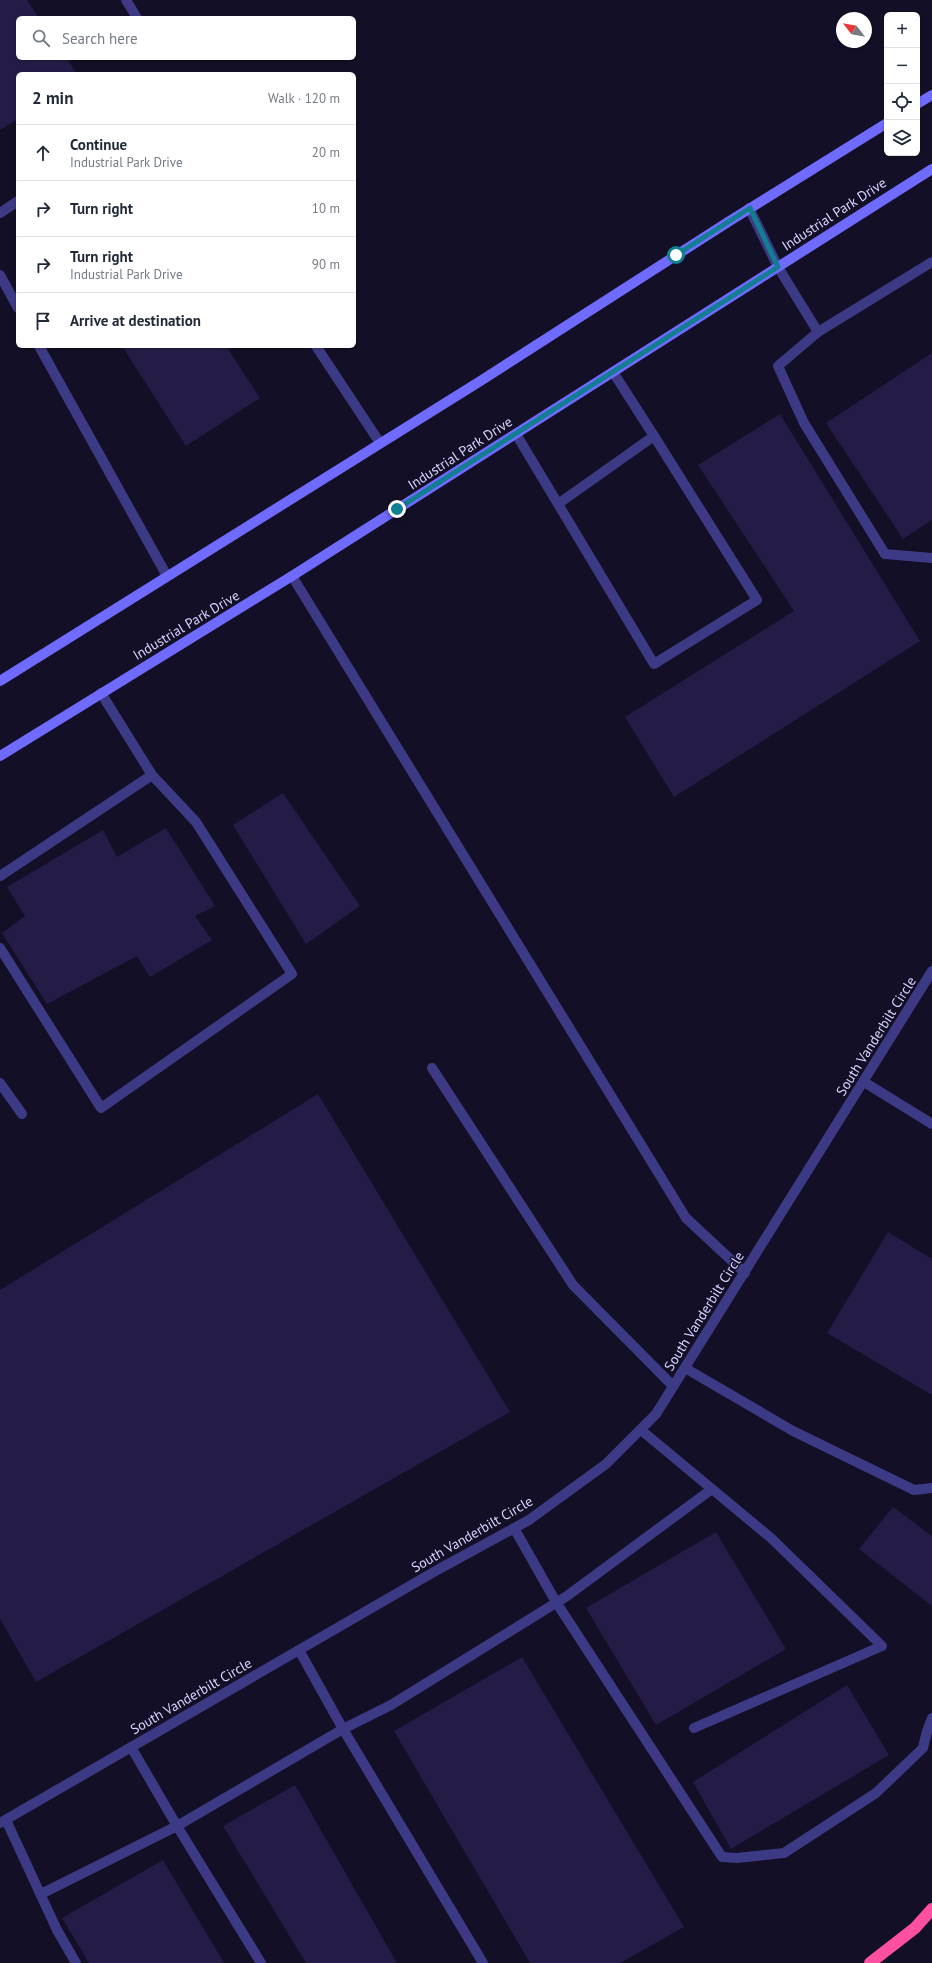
<!DOCTYPE html>
<meta charset="utf-8">
<style>
:root{--surface:#fff;--page:#f2f2f3;--text:#1f2937;--muted:#747a83;--line:#e0e1e3}
body{margin:0;font-family:"PT Sans",sans-serif;background:var(--page);color:var(--text)}
.controls{position:absolute;right:12px;top:12px;display:grid;overflow:hidden;border-radius:6px;box-shadow:0 1px 3px #0004}
.controls button{width:36px;height:36px;display:grid;place-items:center;padding:0;border:0;border-bottom:1px solid var(--line);background:var(--surface);color:var(--text);font:20px sans-serif}
.compass{position:absolute;left:836px;top:12px;width:36px;height:36px;border-radius:50%;background:var(--surface);box-shadow:0 1px 3px #0004;rotate:301deg}
.stop{position:absolute;width:12px;height:12px;margin:-9px;border:3px solid #117e91;border-radius:50%;background:#fff}
.stop.end{background:#117e91;border-color:#fff;box-shadow:0 1px 4px #0008}
.list{margin:0;padding:0;list-style:none}
h2{display:flex;justify-content:space-between;align-items:center;height:52px;margin:0;padding:0 16px;font-size:17px}
h2 small{font-size:13px;font-weight:400;color:var(--muted)}
.list li{display:grid;grid-template-columns:26px 1fr auto;gap:12px;align-items:center;box-sizing:border-box;height:56px;padding:0 16px;border-top:1px solid var(--line)}
.list b{display:block;font-size:15px;white-space:nowrap}
.list p{margin:0;font-size:13px;white-space:nowrap;color:var(--muted)}
.list em{font-size:13px;font-style:normal;color:var(--muted)}
.icon{flex:none;width:22px;height:22px;fill:none;stroke:currentColor;stroke-width:2;stroke-linecap:round;stroke-linejoin:round}
.map{position:relative;flex:none;width:932px;height:1963px;overflow:hidden}
.search{position:absolute;background:var(--surface);box-shadow:0 1px 3px #0004;left:16px;top:16px;width:340px;height:44px;display:flex;align-items:center;gap:10px;box-sizing:border-box;padding:0 14px;border-radius:6px;color:var(--muted);font-size:15px}
.panel{position:absolute;background:var(--surface);box-shadow:0 1px 3px #0004;left:16px;top:72px;width:340px;height:276px;border-radius:6px}
.map>svg:first-child{display:block}
</style>
<div class="map">
<svg width="932" height="1963" viewBox="0 0 932 1963">
<rect width="100%" height="100%" fill="#130f26"/>
<path fill="#241b47" d="M0 0H27L39 18H18V58H66L77 74H18V119L0 130Z
M122 346H226L260 398 186 446Z
M932 353V520L903 539 826 423Z
M780 414 920 641 674 797 625 717 794 611 698 465Z
M283 793 360 906 306 944 233 825Z
M166 828 215 906 195 916 212 940 150 977 137 956 47 1004 2 933 25 916 7 887 103 830 117 857Z
M318 1094 510 1412 36 1682 0 1619V1290Z
M888 1232 932 1259V1395L827 1333Z
M893 1507 932 1536V1606L859 1549Z
M716 1532 786 1649 656 1725 586 1608Z
M522 1657 684 1927 620 1963H530L394 1731Z
M847 1685 889 1755 731 1849 693 1782Z
M295 1785 397 1963H306L223 1826Z
M163 1860 224 1963H89L62 1918Z"/>
<g fill="none" stroke-linecap="round" stroke-linejoin="round">
<path stroke="#3d3a85" stroke-width="10" d="M126 0 137 18
M749 208 778 267 818 332 778 366 804 423 885 554 932 558
M0 213 18 201
M0 275 18 308
M818 332 932 262
M39 346 167 576
M316 346 380 443
M613 372 654 436
M516 434 654 664 757 600 654 436 558 504
M292 576 686 1218 745 1273
M101 693 152 775
M0 876 152 775 196 822 292 974 101 1108 0 948
M432 1068 573 1285 673 1386
M864 1082 932 1124
M0 1083 22 1114
M685 1368 793 1431 914 1490 932 1488
M641 1430 771 1538 882 1646 694 1728
M514 1528 556 1602 722 1857 737 1858 784 1853 876 1793 923 1748 927 1731 932 1718
M299 1650 343 1729 483 1963
M131 1747 177 1826 261 1963
M6 1820 57 1930 76 1963
M41 1894 177 1826 343 1729 391 1705 567 1596 712 1489"/>
<path stroke="#3d3a85" stroke-width="10" d="M0 1823 439 1569 529 1520 606 1464 656 1414 932 971"/>
<path stroke="#6f6bff" stroke-width="10" d="M917 104 932 95
M0 681 482 380 728 222 887 123
M0 756 292 576 932 169"/>
<path stroke="#ff4fa3" stroke-width="12" d="M870 1963 915 1928 932 1909"/>
</g>
<g fill="none" stroke-linecap="round" stroke-linejoin="round">
<path stroke="#117e91" stroke-width="5" d="M397 509 778 267 750 208 676 255"/>
</g>
<g text-anchor="middle" stroke-width="3" stroke-linejoin="round" paint-order="stroke">
<g font-size="14" fill="#d9d4ff" stroke="#130f26">
<text transform="translate(834 214) rotate(-33)" y="5">Industrial Park Drive</text>
<text transform="translate(460 453) rotate(-33)" y="5">Industrial Park Drive</text>
<text transform="translate(186 625) rotate(-31)" y="5">Industrial Park Drive</text>
<text transform="translate(876 1036) rotate(-58)" y="5">South Vanderbilt Circle</text>
<text transform="translate(704 1311) rotate(-58)" y="5">South Vanderbilt Circle</text>
<text transform="translate(472 1534) rotate(-30)" y="5">South Vanderbilt Circle</text>
<text transform="translate(191 1696) rotate(-30)" y="5">South Vanderbilt Circle</text>
</g>
</g>
</svg>
<div class="controls">
<button>+</button>
<button>−</button>
<button><svg class="icon" aria-label="locate" viewBox="0 0 24 24"><circle cx="12" cy="12" r="6"/><path d="M12 2v4M12 18v4M2 12h4M18 12h4"/></svg></button>
<button><svg class="icon" aria-label="layers" viewBox="0 0 24 24"><path d="M12 4l9 5-9 5-9-5zM3 14l9 5 9-5"/></svg></button>
</div>
<svg class="compass" viewBox="-18 -18 36 36"><path d="M0-13l5 13h-10z" fill="#e53935"/><path d="M0 13l5-13h-10z" fill="#747a83"/></svg>
<div class="stop" style="left:676px;top:255px"></div>
<div class="stop end" style="left:397px;top:509px"></div>
<div class="search"><svg class="icon" aria-label="search" viewBox="0 0 24 24"><circle cx="10" cy="10" r="6"/><path d="M15 15l6 6"/></svg>Search here</div>
<section class="panel">
<h2>2 min<small>Walk · 120 m</small></h2>
<ul class="list">
<li><svg class="icon" aria-label="ahead" viewBox="0 0 24 24"><path d="M12 20V5M6 11l6-6 6 6"/></svg><div><b>Continue</b><p>Industrial Park Drive</p></div><em>20 m</em></li>
<li><svg class="icon" aria-label="right" viewBox="0 0 24 24"><path d="M7 20v-9h11M14 6l5 5-5 5"/></svg><div><b>Turn right</b></div><em>10 m</em></li>
<li><svg class="icon" aria-label="right" viewBox="0 0 24 24"><path d="M7 20v-9h11M14 6l5 5-5 5"/></svg><div><b>Turn right</b><p>Industrial Park Drive</p></div><em>90 m</em></li>
<li><svg class="icon" aria-label="arrive" viewBox="0 0 24 24"><path d="M6 21V4h12l-3 4 3 4H6"/></svg><div><b>Arrive at destination</b></div></li>
</ul>
</section>
</div>
